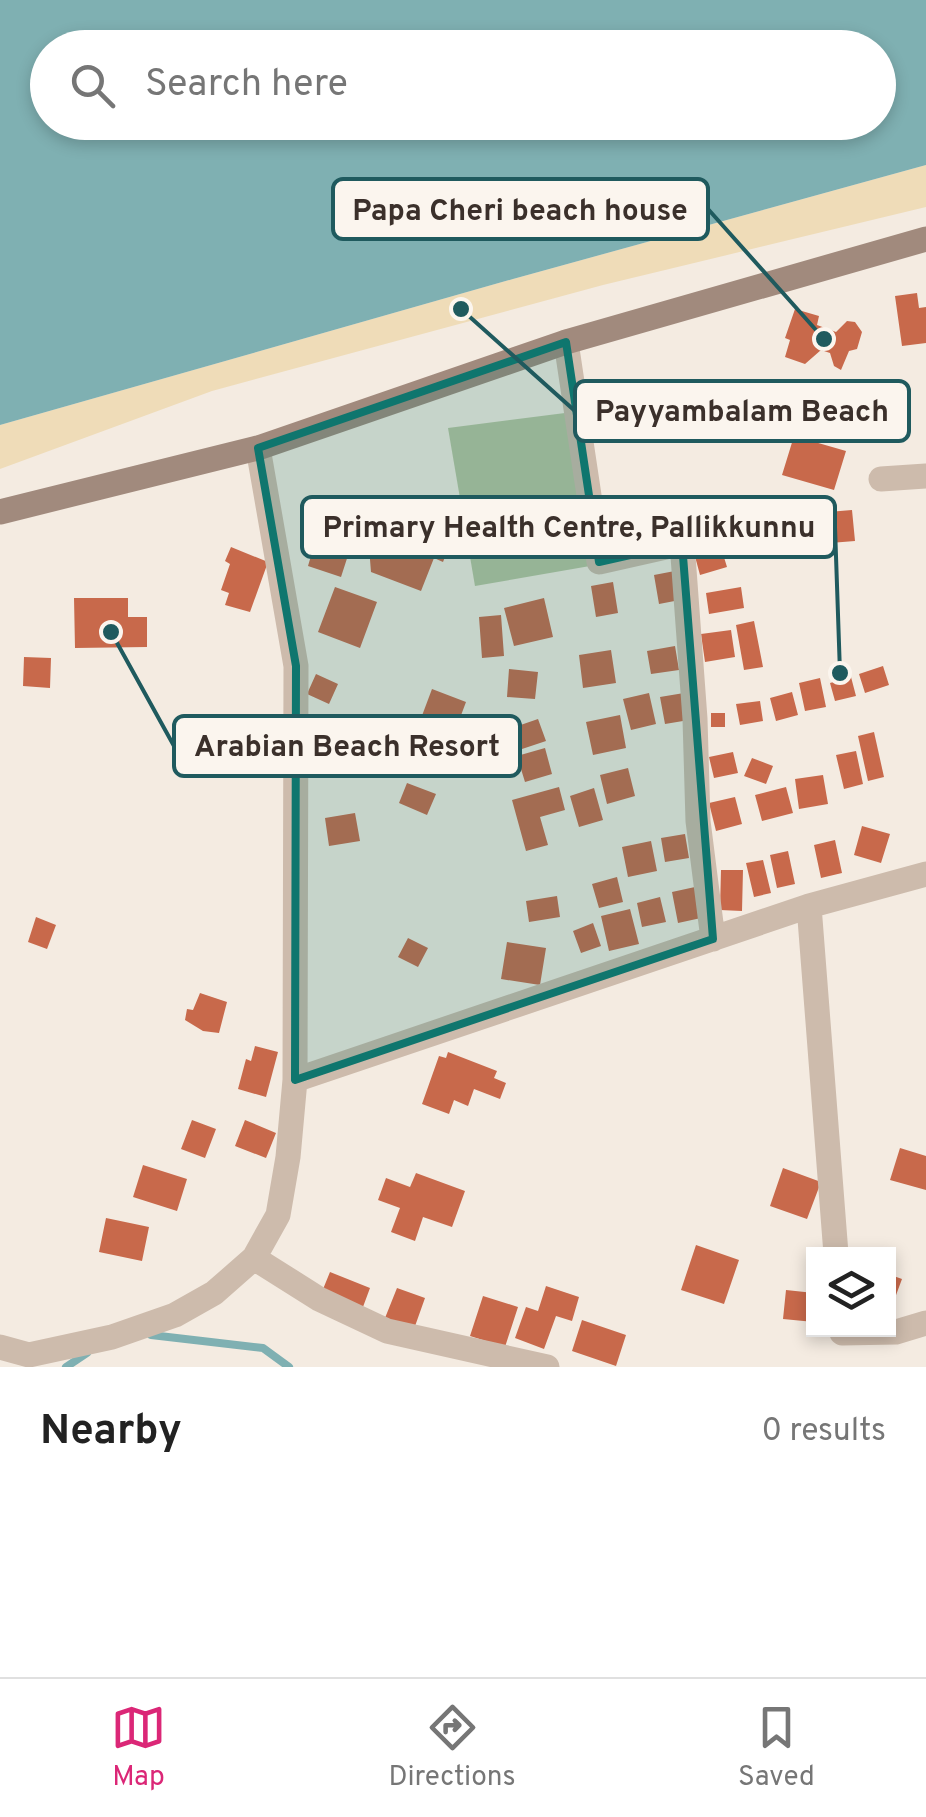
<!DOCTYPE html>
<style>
:root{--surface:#fff;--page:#f6f6f6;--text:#222;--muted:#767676;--line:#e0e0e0;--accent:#db2777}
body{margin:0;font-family:Overpass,sans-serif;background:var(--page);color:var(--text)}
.controls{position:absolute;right:30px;bottom:30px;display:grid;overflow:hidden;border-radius:0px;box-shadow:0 5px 15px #0003}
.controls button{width:90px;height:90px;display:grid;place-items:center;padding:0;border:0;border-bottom:2px solid var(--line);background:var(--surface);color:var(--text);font:50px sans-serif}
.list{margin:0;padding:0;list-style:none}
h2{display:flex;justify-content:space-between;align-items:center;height:130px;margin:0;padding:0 40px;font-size:42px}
h2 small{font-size:32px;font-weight:400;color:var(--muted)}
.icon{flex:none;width:55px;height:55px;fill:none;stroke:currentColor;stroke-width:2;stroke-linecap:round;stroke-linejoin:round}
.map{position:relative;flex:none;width:926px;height:1367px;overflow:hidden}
.search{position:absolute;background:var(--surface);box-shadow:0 5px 15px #0003;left:30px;right:30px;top:30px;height:110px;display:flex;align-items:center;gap:25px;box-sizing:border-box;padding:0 35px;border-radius:55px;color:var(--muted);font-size:38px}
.sheet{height:310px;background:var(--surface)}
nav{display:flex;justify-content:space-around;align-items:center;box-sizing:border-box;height:140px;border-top:2px solid var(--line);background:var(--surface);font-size:28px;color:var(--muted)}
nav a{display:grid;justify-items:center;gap:5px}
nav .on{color:var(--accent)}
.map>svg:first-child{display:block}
</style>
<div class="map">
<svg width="926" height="1367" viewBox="0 0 926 1367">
<rect width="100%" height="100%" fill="#f4ebe1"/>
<path fill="#b8c4a0" d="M565 413 590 566 475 586 448 428Z"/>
<path fill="#efdcb8" d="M926 165V207L603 285 212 391 0 469V425L513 279Z"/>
<path fill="#7fb0b2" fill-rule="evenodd" d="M0 0H926V165L513 279 0 425ZM48 48H878V122H48Z"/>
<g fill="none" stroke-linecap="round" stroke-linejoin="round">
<path stroke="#7fb0b2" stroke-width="8" d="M151 1335 263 1348 289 1367
M66 1367 87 1353"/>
</g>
<path fill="#c8694b" d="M917 293 919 308 926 307V343L902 346 895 296Z
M795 309 819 316 817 325 836 332 847 321 855 322 862 332 857 349 849 351 841 370 834 366 830 353 821 350 805 364 785 357 790 340 785 338Z
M794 436 846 451 834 490 782 475Z
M365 496 442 505 432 525 454 533 443 562 434 558 421 591 371 572Z
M852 510 855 541 830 543 828 512Z
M318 532 352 543 341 577 308 566Z
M719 541 727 567 700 575 693 549Z
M231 547 268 562 250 612 225 605 229 593 221 590 230 564 225 561Z
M680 570 685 599 659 604 654 575Z
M613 582 618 613 596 617 591 586Z
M335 587 377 602 360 648 318 632Z
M741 587 744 608 709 614 706 593Z
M74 598H128V617H147V647L75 648Z
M544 598 553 637 514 646 504 608Z
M501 615 504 656 482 658 479 617Z
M754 621 763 667 744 670 736 625Z
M731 630 735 657 705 662 701 634Z
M675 646 679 670 651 674 647 651Z
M611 650 616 683 583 688 579 655Z
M24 657 51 658 50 688 23 686Z
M883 666 889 685 865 693 859 674Z
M509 669 538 672 535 699 507 697Z
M316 674 338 684 329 704 307 694Z
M851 677 856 696 835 701 830 683Z
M820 678 826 707 805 711 799 683Z
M432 689 466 702 454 734 420 721Z
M690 692 695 719 665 724 660 697Z
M792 692 798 715 776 721 770 698Z
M649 693 656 724 631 730 623 699Z
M760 701 763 721 740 725 736 704Z
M711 713H725V727H711Z
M620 715 626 748 593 755 586 722Z
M538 719 546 741 516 751 509 729Z
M874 732 884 777 868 781 858 736Z
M545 748 552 774 525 782 517 756Z
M856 751 863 784 844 789 836 755Z
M733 752 738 773 714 778 709 757Z
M752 758 773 766 766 784 744 776Z
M628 768 635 796 607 804 600 775Z
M823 775 828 804 799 809 795 779Z
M407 783 436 794 427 815 399 803Z
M559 787 565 810 540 817 548 845 526 851 512 800Z
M786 787 793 813 762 821 755 795Z
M594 788 603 820 579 827 570 796Z
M735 797 742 824 716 831 709 803Z
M355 813 360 841 329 846 325 818Z
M862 826 890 834 881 863 854 855Z
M685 834 689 858 665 862 661 838Z
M835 840 842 873 821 878 814 845Z
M651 841 657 871 628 877 622 847Z
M788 851 795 884 777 888 770 855Z
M763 860 771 893 754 897 746 863Z
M721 870H743L742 911 720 910Z
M617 877 623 902 599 908 592 884Z
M695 887 701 918 678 923 672 892Z
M557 896 560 917 529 922 526 901Z
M660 897 666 922 642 927 637 903Z
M630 909 639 944 609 951 601 916Z
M36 917 56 925 47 949 28 942Z
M593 923 601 946 581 953 573 931Z
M408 938 428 948 418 967 398 957Z
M507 942 546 948 540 985 501 979Z
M200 993 227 1002 219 1033 203 1031 185 1020 187 1009 193 1010Z
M255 1046 278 1052 266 1097 238 1089 246 1059 251 1061Z
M448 1052 497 1071 494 1078 506 1083 500 1099 474 1089 468 1106 454 1100 449 1114 422 1104 439 1056 446 1058Z
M192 1120 216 1129 205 1158 181 1149Z
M245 1120 276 1133 266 1158 235 1146Z
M900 1148 926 1156V1190L890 1180Z
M143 1165 187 1179 177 1211 133 1197Z
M783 1168 821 1182 807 1219 770 1206Z
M416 1173 465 1191 452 1227 423 1217 415 1241 391 1232 400 1208 378 1200 386 1178 410 1187Z
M106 1218 149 1227 142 1261 99 1252Z
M696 1245 739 1260 724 1304 681 1290Z
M330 1272 370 1288 360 1315 319 1299Z
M888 1274 902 1279 889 1314H888Z
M546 1286 579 1297 572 1321 556 1316 544 1349 515 1338 526 1307 538 1311Z
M397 1288 425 1298 414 1329 385 1318Z
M786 1290 814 1293V1322L783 1319Z
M483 1296 518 1307 505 1347 470 1336Z
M582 1320 626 1335 616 1366 572 1351Z"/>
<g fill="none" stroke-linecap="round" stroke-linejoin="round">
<path stroke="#cdbbac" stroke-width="25" d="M566 342 599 562 679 544 683 556 695 719 698 821 713 939
M258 448 296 666 295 1080
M881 479 926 476
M809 906 836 1254
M254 1258 319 1299 387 1331 547 1367
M842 1330V1333L896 1332 926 1323
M0 1347 29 1355 112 1337 175 1315 214 1293 254 1258 278 1215 288 1157 295 1080 809 906 926 874"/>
<path stroke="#a18a7d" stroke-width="25" d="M0 512 258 448 566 342 926 239"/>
</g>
<path fill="#0f766e" fill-opacity="0.2" stroke="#0f766e" stroke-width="8" stroke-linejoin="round" d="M566 342 599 562 679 544 683 556 713 939 295 1080 296 666 258 448Z"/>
<path fill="none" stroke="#1f5a5e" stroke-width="4" d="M824 339L708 209M461 309L575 411M840 673L835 527M111 632L174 746"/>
<g fill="#1f5a5e" stroke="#fbf5ee" stroke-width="4">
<circle cx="824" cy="339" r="10"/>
<circle cx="461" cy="309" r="10"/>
<circle cx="840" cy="673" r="10"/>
<circle cx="111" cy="632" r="10"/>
</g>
<g fill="#fbf5ee" stroke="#1f5a5e" stroke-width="4">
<rect x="333" y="179" width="375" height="60" rx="10"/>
<rect x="575" y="381" width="334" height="60" rx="10"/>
<rect x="302" y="497" width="533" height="60" rx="10"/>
<rect x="174" y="716" width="346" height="60" rx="10"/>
</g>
<g font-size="30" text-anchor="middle" font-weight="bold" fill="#3b302b">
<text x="520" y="220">Papa Cheri beach house</text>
<text x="742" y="421">Payyambalam Beach</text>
<text x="569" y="537">Primary Health Centre, Pallikkunnu</text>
<text x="347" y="756">Arabian Beach Resort</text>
</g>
</svg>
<div class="controls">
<button><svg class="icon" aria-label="layers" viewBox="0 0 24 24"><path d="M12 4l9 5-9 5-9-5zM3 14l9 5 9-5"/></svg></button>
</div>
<div class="search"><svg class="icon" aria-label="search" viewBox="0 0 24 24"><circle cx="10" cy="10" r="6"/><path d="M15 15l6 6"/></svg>Search here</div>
</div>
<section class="sheet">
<h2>Nearby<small>0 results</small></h2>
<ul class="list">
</ul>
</section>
<nav>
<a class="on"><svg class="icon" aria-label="map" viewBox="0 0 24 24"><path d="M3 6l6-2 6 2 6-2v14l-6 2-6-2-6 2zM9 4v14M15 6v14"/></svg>Map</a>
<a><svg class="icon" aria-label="directions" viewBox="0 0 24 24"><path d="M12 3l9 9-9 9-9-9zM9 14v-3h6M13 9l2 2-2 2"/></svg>Directions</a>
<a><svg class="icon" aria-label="saved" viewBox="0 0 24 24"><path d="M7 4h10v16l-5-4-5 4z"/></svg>Saved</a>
</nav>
